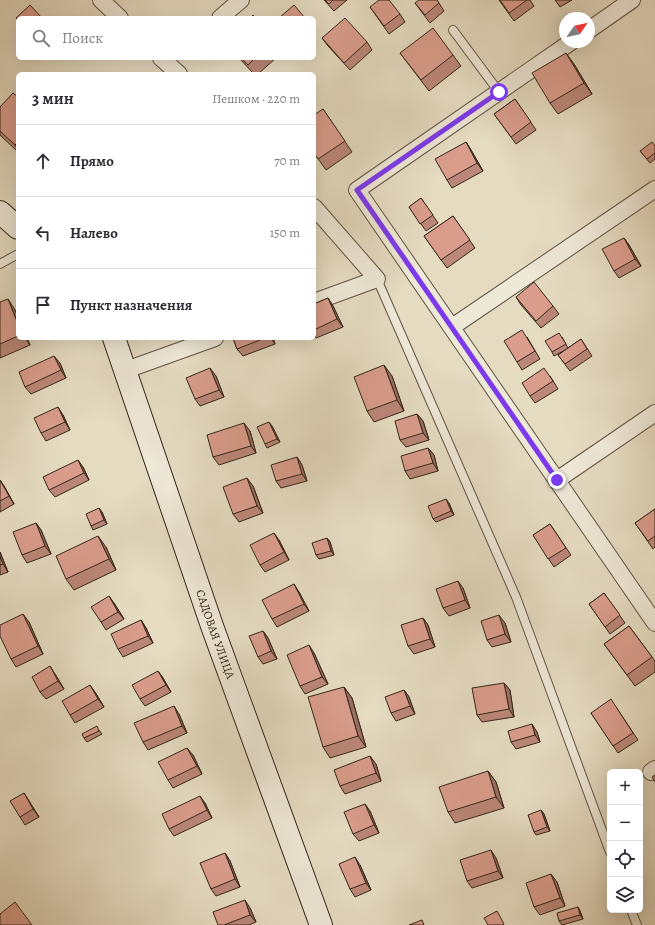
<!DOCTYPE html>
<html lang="ru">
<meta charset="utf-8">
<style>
:root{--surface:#fff;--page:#f2f2f3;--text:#2b2b33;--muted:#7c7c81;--line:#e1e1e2}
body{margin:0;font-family:Alegreya,serif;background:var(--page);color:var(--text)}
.controls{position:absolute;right:12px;bottom:12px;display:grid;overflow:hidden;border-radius:6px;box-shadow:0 4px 16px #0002}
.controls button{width:36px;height:36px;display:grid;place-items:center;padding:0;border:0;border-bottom:1px solid var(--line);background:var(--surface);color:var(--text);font:20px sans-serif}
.compass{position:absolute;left:559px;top:12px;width:36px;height:36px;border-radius:50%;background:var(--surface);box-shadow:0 4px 16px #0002;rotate:56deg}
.stop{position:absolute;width:12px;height:12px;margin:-9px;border:3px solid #7c3aed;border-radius:50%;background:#fff}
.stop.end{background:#7c3aed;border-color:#fff;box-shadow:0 1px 4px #0008}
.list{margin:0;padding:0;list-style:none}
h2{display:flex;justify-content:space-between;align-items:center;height:52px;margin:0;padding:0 16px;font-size:17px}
h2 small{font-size:13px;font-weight:400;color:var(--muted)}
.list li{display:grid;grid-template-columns:26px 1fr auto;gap:12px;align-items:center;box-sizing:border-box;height:72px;padding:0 16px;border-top:1px solid var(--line)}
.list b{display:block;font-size:15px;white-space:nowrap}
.list em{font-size:13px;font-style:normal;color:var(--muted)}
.icon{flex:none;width:22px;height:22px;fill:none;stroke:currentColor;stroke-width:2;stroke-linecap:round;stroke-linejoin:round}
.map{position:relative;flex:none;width:655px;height:925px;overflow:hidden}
.search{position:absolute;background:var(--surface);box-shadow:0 4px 16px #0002;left:16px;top:16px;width:300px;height:44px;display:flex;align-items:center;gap:10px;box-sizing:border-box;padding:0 14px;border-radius:6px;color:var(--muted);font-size:15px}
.panel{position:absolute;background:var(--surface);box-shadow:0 4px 16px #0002;left:16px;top:72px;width:300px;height:268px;border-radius:6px}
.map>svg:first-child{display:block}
</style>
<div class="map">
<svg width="655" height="925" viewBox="0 0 655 925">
<rect width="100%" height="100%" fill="#e5dbc1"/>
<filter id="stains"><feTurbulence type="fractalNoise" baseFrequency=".005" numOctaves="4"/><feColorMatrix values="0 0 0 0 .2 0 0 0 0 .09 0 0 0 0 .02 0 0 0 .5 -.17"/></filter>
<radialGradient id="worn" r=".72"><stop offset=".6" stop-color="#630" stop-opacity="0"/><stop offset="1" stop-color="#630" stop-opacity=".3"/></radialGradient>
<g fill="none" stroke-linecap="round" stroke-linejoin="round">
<defs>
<path id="lane" d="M453 30 499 92
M0 264 18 254
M377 279 516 597 610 852
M631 910 637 925"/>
<path id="street" d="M101 0 120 18
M220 18 241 0
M589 30 632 0
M571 42 357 190 655 623
M161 58 179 74
M314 207 377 279 314 302
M452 327 655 189
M126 370 215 338
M557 480 655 413
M651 772 655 769"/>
<g id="secondary">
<path d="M0 212 18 228"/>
<path id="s1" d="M114 338 212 626 321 925"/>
</g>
</defs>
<use href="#lane" stroke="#605343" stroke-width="10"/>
<use href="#street" stroke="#605343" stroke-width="18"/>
<use href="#secondary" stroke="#342619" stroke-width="24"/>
<use href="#lane" stroke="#eee8d7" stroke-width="8"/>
<use href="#street" stroke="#eee8d7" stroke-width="16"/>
<use href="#secondary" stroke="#eee8d7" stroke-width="22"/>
</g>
<path fill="#bb8778" stroke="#342619" d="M324 0H347L334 11Z
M499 0H530L534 6 514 21Z
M555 0H572L560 7Z
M415 3H439L444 11 430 23Z
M370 7 400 14 405 22 389 34Z
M322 38 367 42 372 50 350 70 328 46Z
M400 53 453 55 461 66 429 91Z
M239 58H276L258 74H254Z
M574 64 592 94 558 114 550 103Z
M18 97V152L0 135V107Z
M515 99 536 130 516 144 494 114Z
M323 109 352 152 326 170 314 153Z
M466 142 471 150 483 171 452 188 447 180Z
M655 146V159L650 163 640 151Z
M421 198 438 223 426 231 409 207Z
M453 216 475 248 447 268 424 236Z
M624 238 629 245 641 266 619 278 614 271Z
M516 297 553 306 559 314 541 328 521 305Z
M328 298 333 306 343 327 316 338 314 335V304Z
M0 302 15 310 18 317V338H27L30 345 0 358Z
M527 337 540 359 522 370 517 362Z
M562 337 568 348 581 339 592 356 570 371 558 355 567 349 554 356 552 352Z
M233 338H273L275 344 243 356 237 349Z
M60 363 66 378 31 394 25 387Z
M216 376 224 397 200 406 195 399Z
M392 376 404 411 374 422 367 411Z
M550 376 558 389 535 403 530 396Z
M417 414 423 421 429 440 406 447 400 440Z
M63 415 70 430 46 441 41 433Z
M272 426 280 442 267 448 265 444Z
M250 431 256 453 219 465 213 457Z
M428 448 434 455 438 471 410 479 405 471Z
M297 457 302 465 307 481 281 488 276 481Z
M83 467 89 480 55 497 49 490Z
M0 480 4 486 14 504 0 512Z
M253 486 263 513 239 522 233 514Z
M449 503 454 515 436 522 433 519Z
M655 509V547L653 549 635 523Z
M102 512 107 524 93 530 91 526Z
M36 523 41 530 51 554 27 563 22 555Z
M550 524 571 555 554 567 533 535Z
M327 538 330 542 334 555 319 559 316 555Z
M279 540 289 560 265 572 260 565Z
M106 547 116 570 74 590 66 579Z
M0 552 8 572 0 575Z
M463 588 470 608 449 616 443 608Z
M299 592 309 611 277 627 272 619Z
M604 593 625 623 610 634 589 604Z
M114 603 124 619 106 630 101 622Z
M423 618 428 625 435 647 414 654 408 646Z
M141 620 146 628 153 643 123 657 118 649Z
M29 622 43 654 16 667 11 659Z
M505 623 511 642 492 647 487 640Z
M629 626 655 661V672L635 686 604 644Z
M263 631 268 638 277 659 263 664 258 657Z
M314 653 328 684 305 694 300 686Z
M158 671 163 678 171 692 145 706 140 699Z
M55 674 64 689 46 699 40 692Z
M504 683 510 690 514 717 482 722 477 715Z
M344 687 352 698 366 747 330 758 323 747Z
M404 690 409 697 415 714 396 721 391 713Z
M95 692 104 707 75 723 70 715Z
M616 707 638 740 618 753 591 713Z
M179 714 187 733 148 750 143 742Z
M99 730 102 734 87 742 84 738Z
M537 732 540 742 516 749 511 742Z
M193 755 202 774 173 788 168 780Z
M376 764 381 781 345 794 340 786Z
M488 771 496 782 504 808 455 823 448 812Z
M24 793 39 817 25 825 20 817Z
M205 803 212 818 174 836 169 829Z
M541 810 544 814 550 831 536 835 534 832Z
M370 811 379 833 359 841 353 834Z
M225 853 230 861 240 887 216 896 211 889Z
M496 858 503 878 472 888 467 881Z
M360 865 371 890 355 897 350 889Z
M557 882 565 906 540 915 534 907Z
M578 907 580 911 583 919 562 925 559 921Z
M250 908 256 922 249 925H218Z"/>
<path fill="#996e62" stroke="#342619" d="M566 53 574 64 592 94 584 83Z
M18 142V150L15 145Z
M466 142 471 150 483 171 477 163Z
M624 238 629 245 641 266 635 259Z
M328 298 333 306 343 327 337 319Z
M8 299 15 310 18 317V324Z
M25 338H27L30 345Z
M271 338H273L275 344Z
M54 356 60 363 66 378 61 370Z
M384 365 392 376 404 411 397 400Z
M210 368 216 376 224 397 219 390Z
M58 407 63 415 70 430 65 422Z
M417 414 423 421 429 440 423 433Z
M269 422 272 426 280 442 277 439Z
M244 423 250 431 256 453 251 446Z
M428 448 434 455 438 471 433 463Z
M297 457 302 465 307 481 302 474Z
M78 460 83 467 89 480 84 473Z
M247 478 253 486 263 513 257 506Z
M0 480 4 486 14 504 9 496Z
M446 499 449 503 454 515 451 511Z
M99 508 102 512 107 524 104 520Z
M36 523 41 530 51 554 45 546Z
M274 533 279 540 289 560 284 552Z
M98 536 106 547 116 570 109 559Z
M327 538 330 542 334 555 331 551Z
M0 552 8 572 3 564 0 557Z
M458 581 463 588 470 608 465 600Z
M294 584 299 592 309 611 304 604Z
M109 596 114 603 124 619 118 612Z
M23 614 29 622 43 654 38 646Z
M499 615 505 623 511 642 505 634Z
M423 618 428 625 435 647 430 639Z
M141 620 146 628 153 643 148 636Z
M263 631 268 638 277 659 271 651Z
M309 645 314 653 328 684 322 677Z
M50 666 55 674 64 689 58 681Z
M158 671 163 678 171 692 166 685Z
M504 683 510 690 514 717 509 709Z
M90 685 95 692 104 707 98 699Z
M344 687 352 698 366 747 358 736Z
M404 690 409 697 415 714 410 706Z
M174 706 179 714 187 733 182 726Z
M532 724 537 732 540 742 535 735Z
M187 748 193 755 202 774 197 766Z
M370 756 376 764 381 781 376 773Z
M488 771 496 782 504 808 496 797Z
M24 793 39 817 33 809Z
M200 796 205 803 212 818 207 810Z
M365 804 370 811 379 833 374 825Z
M541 810 544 814 550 831 547 827Z
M491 850 496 858 503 878 498 871Z
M225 853 230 861 240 887 235 879Z
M355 857 360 865 371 890 366 883Z
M551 874 557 882 565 906 560 898Z
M245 900 250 908 256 922 250 915Z
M578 907 580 911 583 919 580 915Z"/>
<path fill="#da9d8c" stroke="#342619" d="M325 0H333L329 4Z
M379 0H389L400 14 384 26 370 7Z
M419 0H437L439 3 425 15 415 3Z
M500 0H527L509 13Z
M30 5 42 18H18V20L16 18Z
M294 5 305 18H279Z
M253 15 255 18H250Z
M345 18 367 42 344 63 322 38Z
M433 28 453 55 421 80 400 53Z
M566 53 584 83 550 103 532 73Z
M241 58H255L248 65Z
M13 93 18 97V142L15 145 0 131V107Z
M515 99 531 122 511 137 494 114Z
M323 109 345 141 318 159 314 153V115Z
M466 142 477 163 447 180 435 159Z
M652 142 655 146V153L647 159 640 151Z
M421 198 433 215 420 224 409 207Z
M453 216 470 240 441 260 424 236Z
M624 238 635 259 614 271 602 249Z
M534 282 553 306 536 321 516 297Z
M328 298 337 319 314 330V304Z
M8 299 18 324V336L0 344V302Z
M522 330 535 351 517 362 504 341Z
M559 333 566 344 552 352 545 341Z
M233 338H265L237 349Z
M581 339 587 349 565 364 558 355Z
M54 356 61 370 25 387 19 372Z
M384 365 397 400 367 411 354 377Z
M210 368 219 390 195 399 186 378Z
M544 368 553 381 530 396 522 383Z
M58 407 65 422 41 433 34 418Z
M417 414 423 433 400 440 395 421Z
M269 422 277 439 265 444 257 427Z
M244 423 251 446 213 457 207 435Z
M428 448 433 463 405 471 401 456Z
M297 457 302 474 276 481 271 465Z
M78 460 84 473 49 490 43 477Z
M247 478 257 506 233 514 223 487Z
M0 480 9 496 0 501Z
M446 499 451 511 433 519 428 506Z
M99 508 104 520 91 526 86 514Z
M655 509V536L648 541 635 523Z
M36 523 45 546 22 555 13 532Z
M550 524 566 548 548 559 533 535Z
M274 533 284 552 260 565 250 545Z
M98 536 109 559 66 579 56 556Z
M327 538 331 551 316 555 312 543Z
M0 557 3 564 0 565Z
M458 581 465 600 443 608 436 589Z
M294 584 304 604 272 619 262 600Z
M604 593 620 615 605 627 589 604Z
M109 596 118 612 101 622 91 607Z
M23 614 38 646 11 659 0 636V625Z
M499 615 505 634 487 640 481 621Z
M423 618 430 639 408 646 401 625Z
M141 620 148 636 118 649 111 634Z
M629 626 652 657 627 675 604 644Z
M263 631 271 651 258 657 249 636Z
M309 645 322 677 300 686 287 655Z
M50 666 58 681 40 692 32 677Z
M158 671 166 685 140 699 132 685Z
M504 683 509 709 477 715 472 688Z
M90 685 98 699 70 715 62 701Z
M344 687 358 736 323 747 308 697Z
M404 690 410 706 391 713 385 697Z
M611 699 633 733 613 746 591 713Z
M174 706 182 726 143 742 134 723Z
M532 724 535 735 511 742 508 731Z
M97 726 99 731 84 738 82 734Z
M187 748 197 766 168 780 158 762Z
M370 756 376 773 340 786 334 770Z
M488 771 496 797 448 812 439 787Z
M655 775V782L652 777Z
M24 793 33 809 20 817 10 801Z
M200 796 207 810 169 829 162 814Z
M365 804 374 825 353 834 344 812Z
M541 810 547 827 534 832 528 815Z
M491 850 498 871 467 881 460 860Z
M225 853 235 879 211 889 200 863Z
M355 857 366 883 350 889 339 864Z
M551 874 560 898 534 907 526 883Z
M245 900 250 915 224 925H218L213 912Z
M15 902 32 925H0V914Z
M578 907 580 915 559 921 557 913Z
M497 911 504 924 502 925H488L484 918Z
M422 920 424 925H409Z"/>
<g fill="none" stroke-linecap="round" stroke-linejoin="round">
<path stroke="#7c3aed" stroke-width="5" d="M499 92 357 190 557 480"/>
</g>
<g text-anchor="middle" stroke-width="4" stroke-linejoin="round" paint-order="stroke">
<g font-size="12" fill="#342619" stroke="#eee8d7">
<text dy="4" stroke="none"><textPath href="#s1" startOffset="313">САДОВАЯ УЛИЦА</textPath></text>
</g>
</g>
<rect width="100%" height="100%" filter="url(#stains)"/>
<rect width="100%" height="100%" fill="url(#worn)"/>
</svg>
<div class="controls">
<button>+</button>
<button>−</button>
<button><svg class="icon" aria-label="locate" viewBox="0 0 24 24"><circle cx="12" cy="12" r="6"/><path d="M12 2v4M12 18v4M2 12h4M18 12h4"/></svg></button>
<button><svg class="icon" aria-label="layers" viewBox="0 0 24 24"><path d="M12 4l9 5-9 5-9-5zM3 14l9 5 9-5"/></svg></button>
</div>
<svg class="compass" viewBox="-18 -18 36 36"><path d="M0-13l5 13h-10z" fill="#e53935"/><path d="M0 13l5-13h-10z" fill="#7c7c81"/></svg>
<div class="stop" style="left:499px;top:92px"></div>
<div class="stop end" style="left:557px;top:480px"></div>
<div class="search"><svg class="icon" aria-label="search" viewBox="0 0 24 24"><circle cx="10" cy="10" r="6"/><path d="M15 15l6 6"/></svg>Поиск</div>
<section class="panel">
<h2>3 мин<small>Пешком · 220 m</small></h2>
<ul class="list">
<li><svg class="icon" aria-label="ahead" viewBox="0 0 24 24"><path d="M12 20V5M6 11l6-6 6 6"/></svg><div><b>Прямо</b></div><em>70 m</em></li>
<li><svg class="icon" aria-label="left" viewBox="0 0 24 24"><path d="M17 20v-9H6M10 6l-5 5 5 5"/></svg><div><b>Налево</b></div><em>150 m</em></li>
<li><svg class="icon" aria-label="arrive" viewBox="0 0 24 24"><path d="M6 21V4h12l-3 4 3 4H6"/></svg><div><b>Пункт назначения</b></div></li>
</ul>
</section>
</div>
